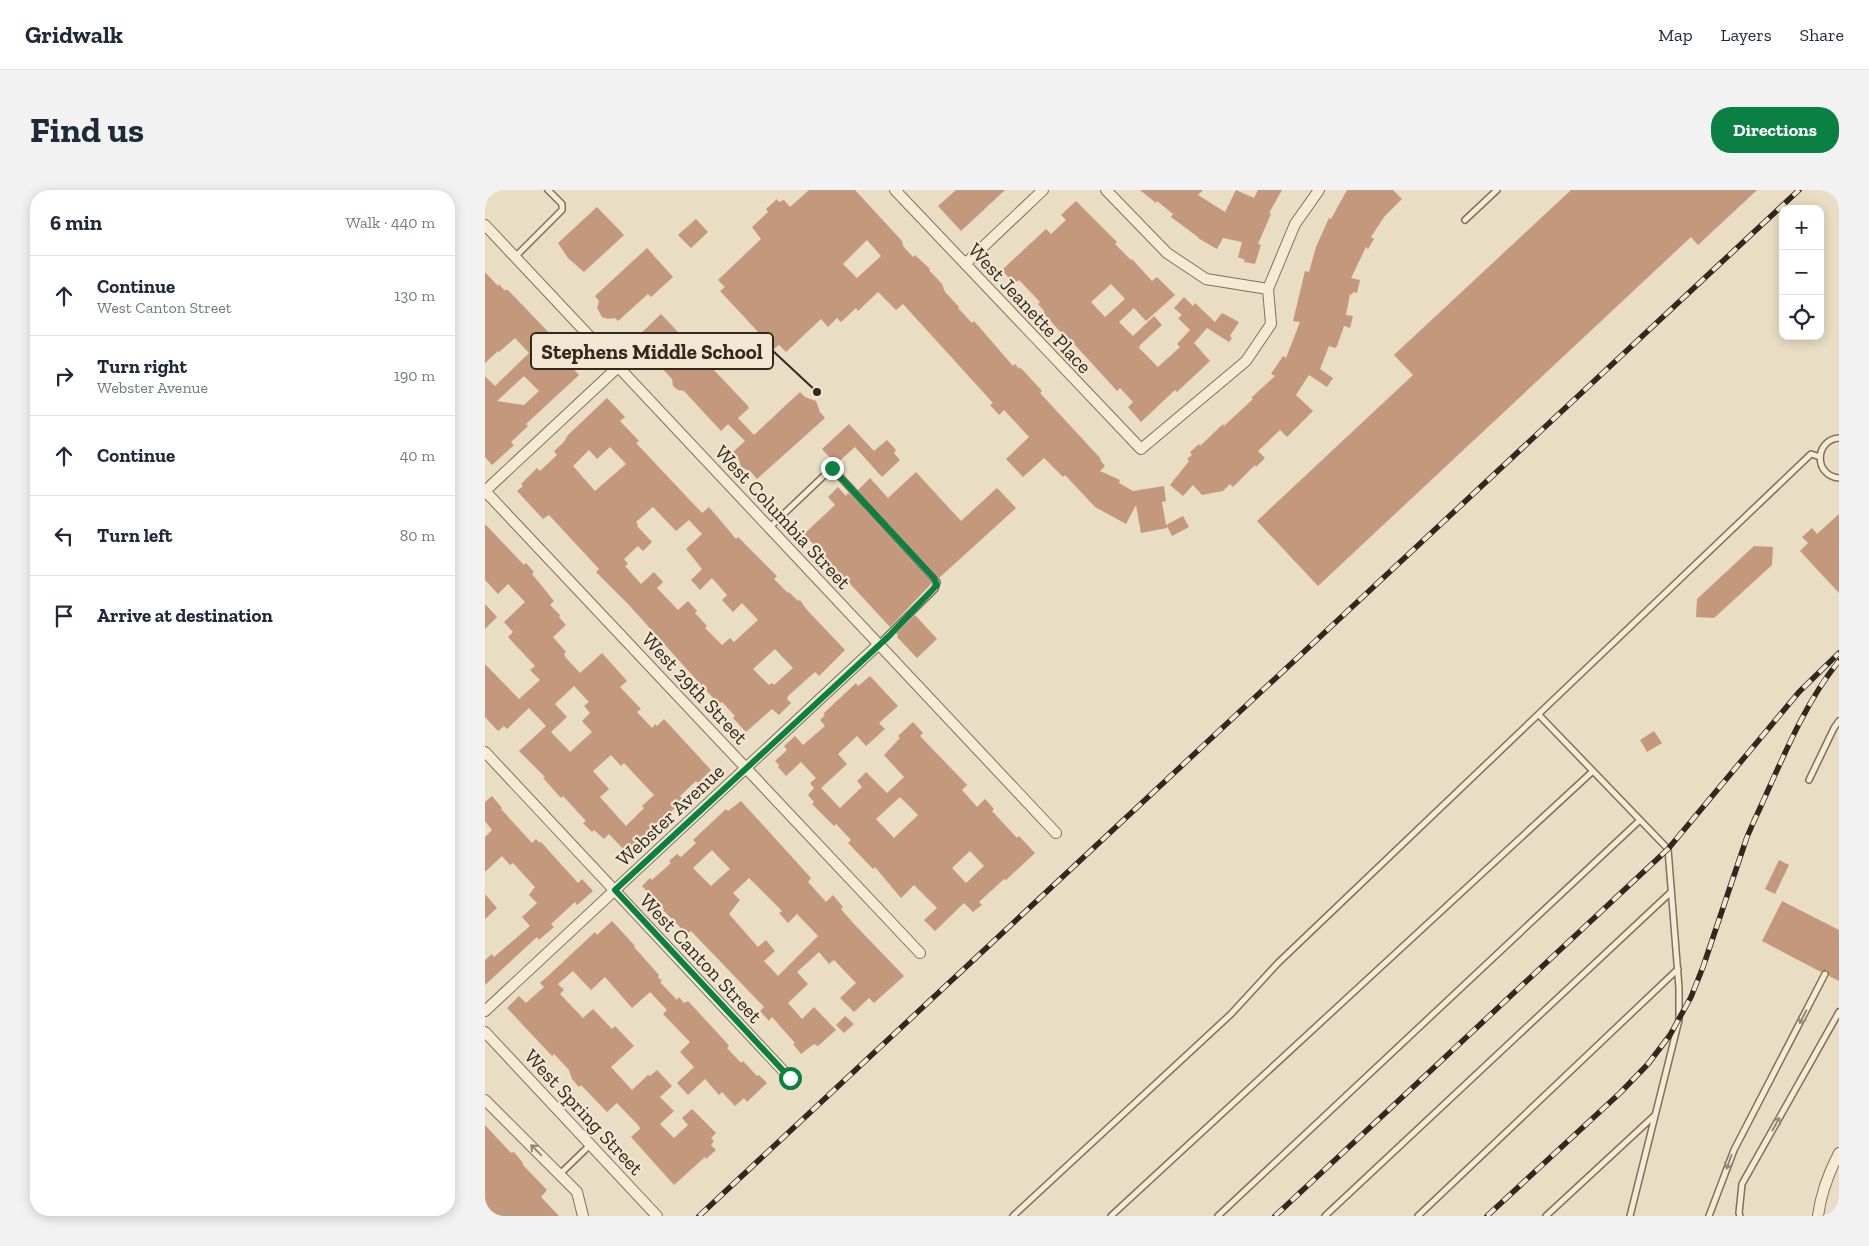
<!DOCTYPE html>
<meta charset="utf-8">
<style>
:root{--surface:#fff;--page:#f2f2f3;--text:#1f2937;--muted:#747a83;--line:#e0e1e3;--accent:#0b8043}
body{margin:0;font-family:"Zilla Slab",serif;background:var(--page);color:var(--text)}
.controls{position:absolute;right:15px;top:15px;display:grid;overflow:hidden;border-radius:10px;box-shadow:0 2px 12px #0003}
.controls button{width:45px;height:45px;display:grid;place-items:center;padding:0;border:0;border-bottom:1px solid var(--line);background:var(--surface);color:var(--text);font:25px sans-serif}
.stop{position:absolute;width:15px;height:15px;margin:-11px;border:4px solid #0b8043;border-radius:50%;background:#fff}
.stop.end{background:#0b8043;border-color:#fff;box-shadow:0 1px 5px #0008}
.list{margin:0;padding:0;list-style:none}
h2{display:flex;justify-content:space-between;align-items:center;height:65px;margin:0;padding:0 20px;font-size:21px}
h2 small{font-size:16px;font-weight:400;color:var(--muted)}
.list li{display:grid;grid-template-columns:32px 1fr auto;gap:15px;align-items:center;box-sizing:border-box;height:80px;padding:0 20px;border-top:1px solid var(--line)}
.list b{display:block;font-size:19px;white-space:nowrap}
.list p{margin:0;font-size:16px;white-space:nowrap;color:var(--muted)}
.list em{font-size:16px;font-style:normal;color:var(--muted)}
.icon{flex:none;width:28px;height:28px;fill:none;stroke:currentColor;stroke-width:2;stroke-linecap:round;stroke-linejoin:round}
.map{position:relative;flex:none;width:1354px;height:1026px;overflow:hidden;border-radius:20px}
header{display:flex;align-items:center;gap:30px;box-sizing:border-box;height:70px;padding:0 25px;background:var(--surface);border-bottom:1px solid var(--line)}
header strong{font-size:24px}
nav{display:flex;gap:28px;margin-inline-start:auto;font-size:18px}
.intro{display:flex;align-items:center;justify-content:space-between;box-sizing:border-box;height:120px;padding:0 30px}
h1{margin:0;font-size:35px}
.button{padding:12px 22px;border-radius:20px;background:var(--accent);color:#fff;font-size:18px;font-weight:700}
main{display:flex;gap:30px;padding:0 30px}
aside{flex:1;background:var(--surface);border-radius:20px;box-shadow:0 2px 12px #0003}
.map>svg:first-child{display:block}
</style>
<header>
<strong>Gridwalk</strong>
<nav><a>Map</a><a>Layers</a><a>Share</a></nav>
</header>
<div class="intro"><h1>Find us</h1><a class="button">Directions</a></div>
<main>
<aside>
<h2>6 min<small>Walk · 440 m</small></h2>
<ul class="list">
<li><svg class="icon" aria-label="ahead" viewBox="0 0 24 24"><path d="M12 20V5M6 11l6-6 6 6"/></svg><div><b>Continue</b><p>West Canton Street</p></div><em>130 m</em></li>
<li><svg class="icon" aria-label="right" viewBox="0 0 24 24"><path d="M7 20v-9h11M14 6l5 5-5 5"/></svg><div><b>Turn right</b><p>Webster Avenue</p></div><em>190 m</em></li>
<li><svg class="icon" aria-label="ahead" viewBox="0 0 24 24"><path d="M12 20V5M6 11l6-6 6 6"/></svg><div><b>Continue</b></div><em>40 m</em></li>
<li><svg class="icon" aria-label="left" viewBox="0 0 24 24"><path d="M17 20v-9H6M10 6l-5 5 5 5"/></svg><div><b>Turn left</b></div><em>80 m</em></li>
<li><svg class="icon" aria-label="arrive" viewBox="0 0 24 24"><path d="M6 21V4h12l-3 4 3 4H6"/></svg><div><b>Arrive at destination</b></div></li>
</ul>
</aside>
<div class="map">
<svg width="1354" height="1026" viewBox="0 0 1354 1026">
<rect width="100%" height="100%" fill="#e9ddc3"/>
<path fill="#c4987d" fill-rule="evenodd" d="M324 0H370L417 51 418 56 428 67 430 65 445 79 444 80 457 94 460 102 474 117 473 118 487 133 489 131 528 176 530 174 534 179 535 177 557 201 555 203 616 269 615 270 620 276 615 281 635 290 634 293 648 301 679 296 681 311 677 312 681 335 698 326 704 337 687 346 682 336V338L656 343 651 315 641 334 610 317 580 285 578 287 559 268 538 287 521 269 544 247 519 220 514 225 505 215 508 213 418 114 411 120 393 102 373 121 371 118 356 132 352 128 343 137 336 129 301 162 294 155 289 159 235 101 240 97 233 90 276 49 267 37 283 22 281 19 292 9 294 12 299 10 305 17ZM382 50 396 66 372 88 358 74Z
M471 0H520L476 41 453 16Z
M655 0H718L713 5 740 22 751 0 769 8 773 0H797L784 23 786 24 773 54 776 55 770 74 759 72 760 70 753 67 757 52 738 48 732 59 713 48V47L686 27 688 24 672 11 671 13Z
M862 0H908L917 9 899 27 886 47 889 49 883 59 881 57 866 88 875 90 872 103 868 102 867 105 865 104 861 125 868 126 865 138 859 136 852 156 850 158 844 156 835 179 848 188 842 197 824 185 811 205 828 221 802 247 795 240 773 261 780 268 771 277 770 275 748 297 745 294 738 301 717 305 708 295 698 306 685 295 704 271 702 269 707 265 705 262 714 254 715 256 738 234 739 236 768 209 766 208 790 186 786 184 798 166 801 168 815 132 808 131 820 81 824 82 831 57 844 28 846 29Z
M1086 0H1272L1213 55 1206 47 833 396 772 331 928 185 909 165Z
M591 11 632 52 630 54 646 70 647 69 667 91 672 87 690 105 661 131 649 118 634 132 648 146 669 126 677 135 655 155 654 158 673 177 695 157 692 154 705 140 693 128 697 125 689 118 699 107 708 116 710 113 730 132 737 123 754 132 745 146 747 148 744 152 722 138 709 153 725 171 692 202 690 200 656 232 643 217 648 212 635 198 632 201 580 144 578 145 562 127 558 123 559 121 553 114 555 112 534 90 531 92 526 87 524 88 517 80 561 39 566 44 581 30 576 25ZM626 94 640 109 620 127 606 112Z
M112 17 139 45 99 82 83 68 73 53Z
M211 29 223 42 206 58 193 45Z
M162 58 188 87 166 107 163 104 133 131 130 128 123 129 117 127 112 118 114 111 110 106Z
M0 82 13 96 14 94 19 100H23L68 147 83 165 79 169 94 185 41 234 43 236 26 252 29 255 7 275 0 267V186L10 196 44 163 30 148 14 162 13 161 0 173ZM39 186 54 201 39 215 12 211Z
M176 124 263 216 264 218 253 228 269 245 315 202 320 207 331 211 335 222 340 228 272 289 266 282 256 277 254 270 248 262 260 251 243 234 236 241 199 201 193 200 188 196 187 189 150 149Z
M122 208 140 227 135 231 154 251 151 253 217 323 224 317 251 349 253 347 292 386 289 389 303 403 304 402 313 411 315 410 322 420 360 460 334 486 330 482 303 506 302 509 306 513 294 525 287 519 261 542 248 528 250 526 237 512 234 514 217 496 144 415 111 382 114 379 64 325 58 329 32 301 38 296 36 294 52 278 55 281 72 265 69 261 78 253 83 245ZM125 257 141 274 110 301 88 276 104 260 112 269ZM168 317 191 341 204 330 217 344 201 359 217 379 206 390 215 400 227 388 242 405 237 410 248 422 257 413 273 430 249 452 245 448 237 455 220 438 222 436 210 423 212 421 203 411 193 420 172 398 178 392 169 382 156 394 140 376 143 374 139 369 153 356 158 361 167 352 152 336 153 335 151 332ZM290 459 308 478 289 495 287 493 284 495 268 479Z
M364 234 389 261 402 250 411 260 409 263 415 270 397 287 370 257 351 274 337 259Z
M431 282 476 331 512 298 531 318 454 388 373 300 385 288 403 308Z
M353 297 361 306 363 303 366 305 447 393 405 437 319 344 350 315 343 307Z
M1354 324V403L1315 361 1323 353 1317 347 1327 338 1332 344Z
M0 334 39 375 41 373 49 382 47 384 69 411 65 415 75 425 74 427 81 435 68 447 81 462 79 464 81 468 95 483 117 463 142 491 135 497 156 519 152 522 167 538 170 534 172 536 179 529 226 580 213 593 211 591 195 606 198 610 155 652 154 651 142 663 124 644 119 649 109 640 107 642 98 633 101 631 78 606 76 608 58 588 60 587 34 561 61 536 44 518 22 539 19 536 13 541 0 527V474L34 509 55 490 45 480 50 476 23 447 28 442 19 432 40 412 23 394 13 404 0 390ZM89 496 104 512 99 516 105 523 97 531 107 542 85 562 66 542 82 527 70 514ZM126 565 136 576 139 573 169 605 157 616 159 618 141 636 115 607 124 599 108 581Z
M1269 356 1288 357 1287 375 1229 428 1211 427 1212 409Z
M0 414 12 427 0 439Z
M430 425 452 449 432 468 412 447 413 445 411 443Z
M385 486 413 516 394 533 400 539 381 556 372 546 353 564 362 574 336 598 355 618 377 597 372 591 381 582 402 603 419 587 399 565 415 548 413 546 428 532 438 543 435 546 482 595 477 600 492 617 500 609 509 619 507 621 532 648 534 646 550 663 521 690 519 689 494 712 497 715 488 722 479 713 450 741 439 730 452 718 429 695 416 708 390 677 388 679 367 657 363 653 366 650 351 634 349 636 327 614 329 612 323 605 329 598 325 593 331 588 316 572 301 586 293 577 294 575 290 571 302 560 299 556 310 546 318 555 340 536 335 530 340 525 338 524 371 493 373 496ZM415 607 433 625 409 648 391 629ZM485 661 499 676 481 693 467 678Z
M1169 541 1177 553 1162 562 1155 550Z
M7 606 17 618 16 619 47 653 51 649 55 653 56 652 93 693 97 689 108 701 92 715 90 712 66 734 69 737 54 750 52 747 0 795V770L7 764 9 767 45 736 37 727 52 713 44 705 50 697 28 673 25 675 17 666 0 682V647L7 640 0 631V612Z
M256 611 326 688 323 692 341 712 348 705 358 717 356 719 368 733 419 786 389 813 384 808 369 822 355 808 371 793 349 770 344 774 334 762 312 782 323 794 303 813 317 829 329 817 351 840 333 856 329 854 316 864 308 854 310 853 287 827 284 831 275 821 279 817 206 741 202 744 178 720 179 719 157 696 165 688 167 690 186 673 184 671 192 664 196 667 211 653 208 650 241 619 243 621ZM227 660 245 679 226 696 208 678ZM264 688 297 721 294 723 303 733 312 724 333 746 293 786 279 771 290 761 281 750 273 757 244 724 255 710 248 703Z
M1294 670 1304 675 1290 704 1280 699Z
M0 704 12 718 0 729Z
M1297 711 1354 740V791L1344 786 1342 780H1339L1336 782 1277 751Z
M127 731 150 756 149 757 174 785 173 787 177 791 175 792 192 810 194 807 199 813 203 811 240 851 244 856 242 858 256 873 258 871 272 886 274 885 282 893 262 912 259 908 250 916 237 902 234 905 220 889 203 905 192 893 209 877 195 862 205 852 178 824 182 820 165 802 147 818 120 787 106 800 88 781 73 794 79 800 75 804 98 828 108 819 127 839 130 836 149 856 126 877 147 900 163 885 165 886 172 880 187 896 175 907 189 921 175 934 189 948 203 935 197 928 207 919 231 943 226 948 229 951 226 955 231 960 221 969 220 967 189 995 146 947 155 939 154 936 132 913 122 922 96 895 94 897 87 889 84 880 69 864 67 866 22 818 34 806 41 813 59 797 55 793 64 785 110 742 112 745Z
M360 826 369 834 359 843 351 835Z
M0 935 26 963 29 962 38 973V975L62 1000 56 1007 74 1026H0Z"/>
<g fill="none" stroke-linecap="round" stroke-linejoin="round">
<defs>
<path id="lane" d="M980 30 1012 0
M30 67 77 20V14L63 0
M1354 248C1329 250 1329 286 1354 288
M284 338 347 278 452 392 450 399 394 454
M1054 525 1183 659 1194 798V830L1145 1026
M1324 590 1349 538 1354 531
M75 984 105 955
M528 1026 746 824 793 773 1326 264 1335 267
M626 1026 1108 581
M733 1026 1155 630
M840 1026 1186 702
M933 1026 1193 779
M1061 1026 1169 926
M1224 1026 1249 960 1340 784
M1255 1026 1254 1023 1257 994 1354 822"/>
<path id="street" d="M410 0 656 259 761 171 786 134 783 99 810 34 834 0
M621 0 682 63 721 89 783 99
M0 35 571 643
M480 74 558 0
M0 301 435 763
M0 301 133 177
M0 562 305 888
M0 821 394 454
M0 842 172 1026
M0 910 92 1002 98 1026
M1333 1026C1336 1003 1343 984 1354 963"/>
</defs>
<use href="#lane" stroke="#826f5c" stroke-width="8"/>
<use href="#street" stroke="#826f5c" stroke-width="12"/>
<use href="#lane" stroke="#f5ebd5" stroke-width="5"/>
<use href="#street" stroke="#f5ebd5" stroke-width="10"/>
<defs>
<path id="rail" d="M214 1026 1314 0
M790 1026 1183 659 1314 502 1354 463
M1002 1026 1135 903 1163 874 1185 845 1206 807 1218 777 1262 647 1269 631C1294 578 1317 516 1354 471"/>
</defs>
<use href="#rail" stroke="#33281e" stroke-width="5.5"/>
<use href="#rail" stroke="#f1e7d2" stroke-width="4" stroke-dasharray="11" stroke-linecap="butt"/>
</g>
<defs><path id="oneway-shaft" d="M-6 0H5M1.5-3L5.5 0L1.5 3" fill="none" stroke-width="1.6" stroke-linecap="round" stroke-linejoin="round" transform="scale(1.25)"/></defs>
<g stroke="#948a7a">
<use href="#oneway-shaft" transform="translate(1318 827) rotate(117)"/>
<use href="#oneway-shaft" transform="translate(1291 934) rotate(-61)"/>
<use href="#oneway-shaft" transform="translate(51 960) rotate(-135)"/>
<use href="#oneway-shaft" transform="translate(1244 972) rotate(110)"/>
</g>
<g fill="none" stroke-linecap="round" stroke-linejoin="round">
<path stroke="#0b8043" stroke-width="6" d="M305 888 130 700 404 446 452 395 449 388 347 278"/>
</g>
<g text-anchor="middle" stroke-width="4.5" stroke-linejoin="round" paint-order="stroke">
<g font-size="20" fill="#33281e" stroke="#f1e7d2">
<text transform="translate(545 118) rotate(47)" y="7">West Jeanette Place</text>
<text transform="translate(298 327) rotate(47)" y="7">West Columbia Street</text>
<text transform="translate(210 498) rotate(47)" y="7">West 29th Street</text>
<text transform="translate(185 625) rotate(-43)" y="7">Webster Avenue</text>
<text transform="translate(216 768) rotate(47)" y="7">West Canton Street</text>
<text transform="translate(99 922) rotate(47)" y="7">West Spring Street</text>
</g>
</g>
<path fill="none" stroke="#33281e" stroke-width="2" d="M332 202L288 161"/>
<circle fill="#33281e" stroke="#f1e7d2" stroke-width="2" cx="332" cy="202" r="5"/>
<rect fill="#f1e7d2" stroke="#33281e" stroke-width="2" x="46" y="143" width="242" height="36" rx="5"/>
<g font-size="21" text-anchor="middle" font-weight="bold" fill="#33281e">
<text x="167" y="169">Stephens Middle School</text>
</g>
</svg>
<div class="controls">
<button>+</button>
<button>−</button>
<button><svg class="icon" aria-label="locate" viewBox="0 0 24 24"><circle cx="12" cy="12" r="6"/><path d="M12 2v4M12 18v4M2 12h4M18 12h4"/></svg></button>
</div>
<div class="stop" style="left:305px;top:888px"></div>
<div class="stop end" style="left:347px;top:278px"></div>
</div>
</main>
